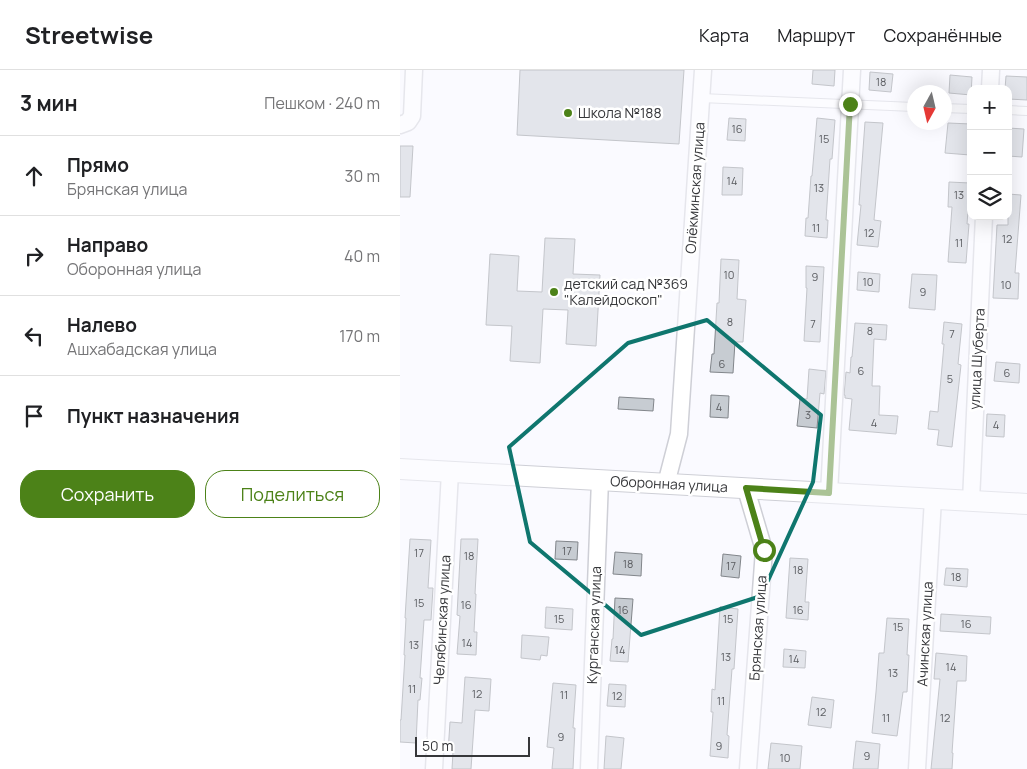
<!DOCTYPE html>
<html lang="ru">
<meta charset="utf-8">
<style>
:root{--surface:#fff;--page:#f6f6f6;--text:#202124;--muted:#757577;--line:#e0e0e0;--accent:#4c8218}
body{margin:0;font-family:Manrope,sans-serif;background:var(--page);color:var(--text)}
.controls{position:absolute;right:15px;top:15px;display:grid;overflow:hidden;border-radius:10px;box-shadow:0 5px 20px #0002}
.controls button{width:45px;height:45px;display:grid;place-items:center;padding:0;border:0;border-bottom:1px solid var(--line);background:var(--surface);color:var(--text);font:25px sans-serif}
.compass{position:absolute;left:507px;top:15px;width:45px;height:45px;border-radius:50%;background:var(--surface);box-shadow:0 5px 20px #0002;rotate:188deg}
.scale{position:absolute;left:15px;bottom:12px;width:115px;box-sizing:border-box;padding-left:5px;border:2px solid #36373a;border-top:0;font-size:14px;line-height:18px;white-space:nowrap;color:#36373a;-webkit-text-stroke:4px #fff;paint-order:stroke}
.stop{position:absolute;width:15px;height:15px;margin:-11px;border:4px solid #4c8218;border-radius:50%;background:#fff}
.stop.end{background:#4c8218;border-color:#fff;box-shadow:0 1px 5px #0008}
.list{margin:0;padding:0;list-style:none}
h2{display:flex;justify-content:space-between;align-items:center;height:65px;margin:0;padding:0 20px;font-size:21px}
h2 small{font-size:16px;font-weight:400;color:var(--muted)}
.list li{display:grid;grid-template-columns:32px 1fr auto;gap:15px;align-items:center;box-sizing:border-box;height:80px;padding:0 20px;border-top:1px solid var(--line)}
.list b{display:block;font-size:19px;white-space:nowrap}
.list p{margin:0;font-size:16px;white-space:nowrap;color:var(--muted)}
.list em{font-size:16px;font-style:normal;color:var(--muted)}
.actions{display:flex;gap:10px;padding:15px 20px}
.actions a{flex:1;padding:11px 0;border:1px solid var(--accent);border-radius:20px;text-align:center;font-size:18px;color:var(--accent)}
.actions .main{background:var(--accent);color:#fff}
.icon{flex:none;width:28px;height:28px;fill:none;stroke:currentColor;stroke-width:2;stroke-linecap:round;stroke-linejoin:round}
.map{position:relative;flex:none;width:627px;height:699px;overflow:hidden}
header{display:flex;align-items:center;gap:30px;box-sizing:border-box;height:70px;padding:0 25px;background:var(--surface);border-bottom:1px solid var(--line)}
header strong{font-size:24px}
nav{display:flex;gap:28px;margin-inline-start:auto;font-size:18px}
main{display:flex}
aside{flex:1;background:var(--surface)}
.map>svg:first-child{display:block}
</style>
<header>
<strong>Streetwise</strong>
<nav><a>Карта</a><a>Маршрут</a><a>Сохранённые</a></nav>
</header>
<main>
<aside>
<h2>3 мин<small>Пешком · 240 m</small></h2>
<ul class="list">
<li><svg class="icon" aria-label="ahead" viewBox="0 0 24 24"><path d="M12 20V5M6 11l6-6 6 6"/></svg><div><b>Прямо</b><p>Брянская улица</p></div><em>30 m</em></li>
<li><svg class="icon" aria-label="right" viewBox="0 0 24 24"><path d="M7 20v-9h11M14 6l5 5-5 5"/></svg><div><b>Направо</b><p>Оборонная улица</p></div><em>40 m</em></li>
<li><svg class="icon" aria-label="left" viewBox="0 0 24 24"><path d="M17 20v-9H6M10 6l-5 5 5 5"/></svg><div><b>Налево</b><p>Ашхабадская улица</p></div><em>170 m</em></li>
<li><svg class="icon" aria-label="arrive" viewBox="0 0 24 24"><path d="M6 21V4h12l-3 4 3 4H6"/></svg><div><b>Пункт назначения</b></div></li>
</ul>
<div class="actions"><a class="main">Сохранить</a><a>Поделиться</a></div>
</aside>
<div class="map">
<svg width="627" height="699" viewBox="0 0 627 699">
<rect width="100%" height="100%" fill="#fafaff"/>
<path fill="#c7ccd2" stroke="#82868b" d="M120 0H284L279 74 117 65Z
M413 0H435L434 16 412 14Z
M470 2 493 4 491 22 469 20Z
M550 5 572 7 571 25 549 23Z
M606 6 627 7V30L608 29V19H605Z
M329 48 346 49 345 71 327 70Z
M417 48 435 50 432 89H430L426 150H428L427 168 405 166 406 148H408L411 106H412Z
M465 52 483 53 474 150 481 151 478 177 457 175 461 135H459Z
M548 53 571 54 570 85 545 83Z
M608 58 624 59 622 87 608 86Z
M0 76H13L10 127H0Z
M323 97 343 98 342 125H322Z
M549 112 570 113 567 154H569L566 193 548 192 552 137H548Z
M608 124 621 125 615 203H619L618 229 593 228 597 155H608Z
M145 168 175 169 173 204 200 205 196 276 166 274 168 240 143 239 140 293 110 291 112 256 86 255 90 184 119 186 117 221 142 222Z
M321 189 339 190 337 229 346 230 343 272H335L333 303 310 302 312 284H314L317 233H319Z
M406 196 424 197 420 272 404 271 407 218H406Z
M458 202 480 204 479 222 457 220Z
M512 204 537 205 535 240 509 238Z
M544 252 562 254 558 294 561 295 552 377 537 375 539 360 528 359 530 341 538 342 544 274H542Z
M455 253 487 255 486 270 474 269 472 316H480L479 345 498 346 496 364 449 360 452 329 445 328V325H444L446 302 450 303 451 287H452Z
M596 292 620 294 619 313 594 311Z
M409 299 426 301 424 324 420 323 417 358 397 356 400 329H407Z
M311 325 329 326 328 348 310 347Z
M219 327 254 329 253 341 218 339Z
M587 344 605 345 604 367 586 366Z
M10 469 31 470 28 518H33L31 550H24L20 608H22L20 630H18L16 673 0 672V650H1L5 585H4L6 548H5Z
M61 469H78L75 524H76L74 562H77L76 585 57 584 60 546 57 545Z
M156 471 178 472 177 490 155 489Z
M215 482 242 484 241 506 213 504Z
M323 484 341 486 339 508 321 506Z
M390 488 408 489 405 532H409L408 550 386 548Z
M546 498 568 499 567 517 544 515Z
M215 528 233 529 228 592 210 591 212 569H213Z
M146 537 173 539 172 560 145 558Z
M320 537 338 539 334 599H332L327 665 329 666 328 688 310 686 313 642H311L312 619 315 620Z
M541 544 591 547 590 564 540 561Z
M487 548 509 549 507 585H509L507 622H503L497 666 472 663 476 622 479 583H484Z
M122 565 149 567 147 586 141 585 140 590 121 588Z
M384 579 406 581 405 598 383 597Z
M536 583 567 586 566 611H557L552 683H553L552 699H531L540 609H534Z
M65 607 91 609 89 641 75 640 71 699H52L53 682H48L50 652 62 653Z
M153 613 176 615 173 658H175L173 699H152L154 678 147 677Z
M209 614 226 615 225 637 207 636Z
M412 627 434 630 431 658 408 655Z
M206 666 224 668 221 699H204Z
M456 671 480 674 478 699H453Z
M371 673 402 676 400 699H368Z"/>
<g fill="none" stroke-linecap="round" stroke-linejoin="round">
<defs>
<path id="service" d="M301 28 514 37
M544 38 571 39
M608 40 627 41"/>
<path id="minor" d="M590 19 591 0
M0 55 8 52 12 46 14 0
M266 414 279 364 303 0
M346 419 364 480 348 699
M429 423 452 0
M571 431 584 146
M34 699 50 402
M189 699 200 410
M517 699 533 429"/>
<path id="tertiary" d="M0 399 627 434"/>
</defs>
<use href="#service" stroke="#cecfd6" stroke-width="10"/>
<use href="#minor" stroke="#cecfd6" stroke-width="19"/>
<use href="#tertiary" stroke="#cecfd6" stroke-width="22"/>
<use href="#service" stroke="#fff" stroke-width="8"/>
<use href="#minor" stroke="#fff" stroke-width="16"/>
<use href="#tertiary" stroke="#fff" stroke-width="20"/>
</g>
<g fill="none" stroke-linecap="round" stroke-linejoin="round">
<path stroke="#4c8218" stroke-width="6" d="M364 480 346 418 429 423 450 34"/>
</g>
<path d="M0 0H627V699H0ZM307 250 421 345 413 412 361 526 241 565 130 472 109 377 228 273Z" fill="#fafaff" fill-opacity=".55" fill-rule="evenodd"/>
<path fill="none" stroke="#0f766e" stroke-width="4" stroke-linejoin="round" d="M307 250 421 345 413 412 361 526 241 565 130 472 109 377 228 273Z"/>
<g fill="#4c8218" stroke="#fff" stroke-width="2">
<circle cx="168" cy="43" r="5"/>
<circle cx="154" cy="222" r="5"/>
</g>
<g text-anchor="middle" stroke-width="5" stroke-linejoin="round" paint-order="stroke">
<g font-size="11" fill="#5a5c60">
<text x="481" y="16">18</text>
<text x="337" y="63">16</text>
<text x="424" y="73">15</text>
<text x="332" y="115">14</text>
<text x="419" y="122">13</text>
<text x="559" y="129">13</text>
<text x="416" y="162">11</text>
<text x="469" y="167">12</text>
<text x="607" y="173">12</text>
<text x="559" y="177">11</text>
<text x="329" y="209">10</text>
<text x="415" y="211">9</text>
<text x="468" y="216">10</text>
<text x="606" y="219">10</text>
<text x="523" y="226">9</text>
<text x="330" y="256">8</text>
<text x="413" y="258">7</text>
<text x="470" y="265">8</text>
<text x="552" y="268">7</text>
<text x="322" y="298">6</text>
<text x="461" y="305">6</text>
<text x="607" y="307">6</text>
<text x="550" y="313">5</text>
<text x="319" y="341">4</text>
<text x="408" y="349">3</text>
<text x="474" y="357">4</text>
<text x="596" y="359">4</text>
<text x="167" y="485">17</text>
<text x="19" y="487">17</text>
<text x="69" y="490">18</text>
<text x="228" y="498">18</text>
<text x="331" y="500">17</text>
<text x="398" y="504">18</text>
<text x="556" y="511">18</text>
<text x="19" y="537">15</text>
<text x="66" y="539">16</text>
<text x="223" y="544">16</text>
<text x="398" y="544">16</text>
<text x="159" y="553">15</text>
<text x="328" y="553">15</text>
<text x="566" y="558">16</text>
<text x="498" y="561">15</text>
<text x="67" y="577">14</text>
<text x="14" y="579">13</text>
<text x="220" y="584">14</text>
<text x="326" y="591">13</text>
<text x="394" y="593">14</text>
<text x="551" y="601">14</text>
<text x="493" y="607">13</text>
<text x="12" y="623">11</text>
<text x="77" y="628">12</text>
<text x="164" y="629">11</text>
<text x="217" y="630">12</text>
<text x="321" y="635">11</text>
<text x="421" y="646">12</text>
<text x="486" y="652">11</text>
<text x="545" y="652">12</text>
<text x="161" y="671">9</text>
<text x="319" y="680">9</text>
<text x="467" y="690">9</text>
<text x="385" y="692">10</text>
</g>
<g font-size="14" fill="#36373a" stroke="#fff" text-anchor="start">
<text x="178" y="48">Школа №188</text>
<text x="164" y="219">детский сад №369<tspan x="164" dy="16">"Калейдоскоп"</tspan></text>
</g>
<g font-size="14" fill="#36373a" stroke="#fff">
<text transform="translate(295 118) rotate(-86)" y="5">Олёкминская улица</text>
<text transform="translate(577 289) rotate(-87)" y="5">улица Шуберта</text>
<text transform="translate(269 414) rotate(3)" y="5">Оборонная улица</text>
<text transform="translate(42 550) rotate(-87)" y="5">Челябинская улица</text>
<text transform="translate(194 555) rotate(-88)" y="5">Курганская улица</text>
<text transform="translate(358 558) rotate(-86)" y="5">Брянская улица</text>
<text transform="translate(525 564) rotate(-87)" y="5">Ачинская улица</text>
</g>
</g>
</svg>
<div class="controls">
<button>+</button>
<button>−</button>
<button><svg class="icon" aria-label="layers" viewBox="0 0 24 24"><path d="M12 4l9 5-9 5-9-5zM3 14l9 5 9-5"/></svg></button>
</div>
<svg class="compass" viewBox="-18 -18 36 36"><path d="M0-13l5 13h-10z" fill="#e53935"/><path d="M0 13l5-13h-10z" fill="#757577"/></svg>
<div class="scale">50 m</div>
<div class="stop" style="left:364px;top:480px"></div>
<div class="stop end" style="left:450px;top:34px"></div>
</div>
</main>
